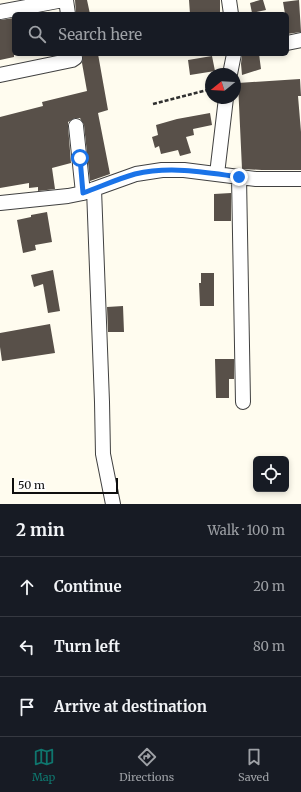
<!DOCTYPE html>
<meta charset="utf-8">
<style>
:root{--surface:#171b24;--page:#242831;--text:#f1f3f6;--muted:#9ea1a6;--line:#363941;--accent:#0f766e}
body{margin:0;font-family:Merriweather,serif;background:var(--page);color:var(--text)}
.controls{position:absolute;right:12px;bottom:12px;display:grid;overflow:hidden;border-radius:6px;box-shadow:0 2px 6px #0003}
.controls button{width:36px;height:36px;display:grid;place-items:center;padding:0;border:0;border-bottom:1px solid var(--line);background:var(--surface);color:var(--text);font:20px sans-serif}
.compass{position:absolute;left:205px;top:68px;width:36px;height:36px;border-radius:50%;background:var(--surface);box-shadow:0 2px 6px #0003;rotate:252deg}
.scale{position:absolute;left:12px;bottom:10px;width:106px;box-sizing:border-box;padding-left:4px;border:2px solid #0e0e0e;border-top:0;font-size:11px;line-height:14px;white-space:nowrap;color:#0e0e0e;-webkit-text-stroke:3px #fff;paint-order:stroke}
.stop{position:absolute;width:12px;height:12px;margin:-9px;border:3px solid #1a73e8;border-radius:50%;background:#fff}
.stop.end{background:#1a73e8;border-color:#fff;box-shadow:0 1px 4px #0008}
.list{margin:0;padding:0;list-style:none}
h2{display:flex;justify-content:space-between;align-items:center;height:52px;margin:0;padding:0 16px;font-size:17px}
h2 small{font-size:13px;font-weight:400;color:var(--muted)}
.list li{display:grid;grid-template-columns:26px 1fr auto;gap:12px;align-items:center;box-sizing:border-box;height:60px;padding:0 16px;border-top:1px solid var(--line)}
.list b{display:block;font-size:15px;white-space:nowrap}
.list em{font-size:13px;font-style:normal;color:var(--muted)}
.icon{flex:none;width:22px;height:22px;fill:none;stroke:currentColor;stroke-width:2;stroke-linecap:round;stroke-linejoin:round}
.map{position:relative;flex:none;width:301px;height:504px;overflow:hidden}
.search{position:absolute;background:var(--surface);box-shadow:0 2px 6px #0003;left:12px;right:12px;top:12px;height:44px;display:flex;align-items:center;gap:10px;box-sizing:border-box;padding:0 14px;border-radius:6px;color:var(--muted);font-size:15px}
.sheet{height:232px;background:var(--surface)}
nav{display:flex;justify-content:space-around;align-items:center;box-sizing:border-box;height:56px;border-top:1px solid var(--line);background:var(--surface);font-size:11px;color:var(--muted)}
nav a{display:grid;justify-items:center;gap:2px}
nav .on{color:var(--accent)}
.map>svg:first-child{display:block}
</style>
<div class="map">
<svg width="301" height="504" viewBox="0 0 301 504">
<rect width="100%" height="100%" fill="#fffcef"/>
<path fill="#585049" d="M75 0H87L90 14H76Z
M189 0H220V14H190Z
M260 0H263L266 10 252 13 250 3Z
M299 0 301 32 287 34V14H285L283 2Z
M14 18V57L0 60V20Z
M83 54H98L108 110 98 113 110 174 90 181 84 125 80 118H75L68 122V126L71 163 52 168 55 189 38 191V187L29 188V183L0 188V117L43 106 42 102 87 91 82 63Z
M242 54H259L261 69 242 75 241 64Z
M212 56 215 71 190 75 188 60Z
M300 79 301 96H298L301 132V170H262L242 169 238 83Z
M210 113 212 125 193 129 194 135 186 137 191 153 180 156 178 150 161 154 159 146 155 148 152 137 158 135 156 125 177 119Z
M231 193V221H214V194Z
M47 212 52 242 35 245 36 250 23 253 17 220 31 217V215Z
M53 270 60 311 48 313 43 284 34 287 31 275Z
M201 273H214V306H200L199 283H201Z
M123 306 124 332H108L107 307Z
M50 324 55 353 2 361 0 347V333Z
M215 359H234V379H229V398H216Z"/>
<g fill="none" stroke-linecap="round" stroke-linejoin="round">
<defs>
<path id="minor" d="M66 0 68 14
M229 0 231 14
M0 12 63 0
M287 43 301 40
M230 74 234 54
M0 75 72 60 75 58 74 54
M76 126 83 193
M217 174 226 98
M239 177 243 402
M94 189 102 402 103 454 113 504
M0 203 68 196 83 193 136 174 162 170H184L256 179H301"/>
</defs>
<use href="#minor" stroke="#414141" stroke-width="16"/>
<path stroke="#303030" stroke-width="2.5" stroke-dasharray="4 2" stroke-linecap="butt" d="M153 104 211 89"/>
<use href="#minor" stroke="#fff" stroke-width="14"/>
</g>
<g fill="none" stroke-linecap="round" stroke-linejoin="round">
<path stroke="#1a73e8" stroke-width="5" d="M80 158 83 193C100 187 117 179 135 174 169 166 205 172 239 177"/>
</g>
</svg>
<div class="controls">
<button><svg class="icon" aria-label="locate" viewBox="0 0 24 24"><circle cx="12" cy="12" r="6"/><path d="M12 2v4M12 18v4M2 12h4M18 12h4"/></svg></button>
</div>
<svg class="compass" viewBox="-18 -18 36 36"><path d="M0-13l5 13h-10z" fill="#e53935"/><path d="M0 13l5-13h-10z" fill="#9ea1a6"/></svg>
<div class="scale">50 m</div>
<div class="stop" style="left:80px;top:158px"></div>
<div class="stop end" style="left:239px;top:177px"></div>
<div class="search"><svg class="icon" aria-label="search" viewBox="0 0 24 24"><circle cx="10" cy="10" r="6"/><path d="M15 15l6 6"/></svg>Search here</div>
</div>
<section class="sheet">
<h2>2 min<small>Walk · 100 m</small></h2>
<ul class="list">
<li><svg class="icon" aria-label="ahead" viewBox="0 0 24 24"><path d="M12 20V5M6 11l6-6 6 6"/></svg><div><b>Continue</b></div><em>20 m</em></li>
<li><svg class="icon" aria-label="left" viewBox="0 0 24 24"><path d="M17 20v-9H6M10 6l-5 5 5 5"/></svg><div><b>Turn left</b></div><em>80 m</em></li>
<li><svg class="icon" aria-label="arrive" viewBox="0 0 24 24"><path d="M6 21V4h12l-3 4 3 4H6"/></svg><div><b>Arrive at destination</b></div></li>
</ul>
</section>
<nav>
<a class="on"><svg class="icon" aria-label="map" viewBox="0 0 24 24"><path d="M3 6l6-2 6 2 6-2v14l-6 2-6-2-6 2zM9 4v14M15 6v14"/></svg>Map</a>
<a><svg class="icon" aria-label="directions" viewBox="0 0 24 24"><path d="M12 3l9 9-9 9-9-9zM9 14v-3h6M13 9l2 2-2 2"/></svg>Directions</a>
<a><svg class="icon" aria-label="saved" viewBox="0 0 24 24"><path d="M7 4h10v16l-5-4-5 4z"/></svg>Saved</a>
</nav>
